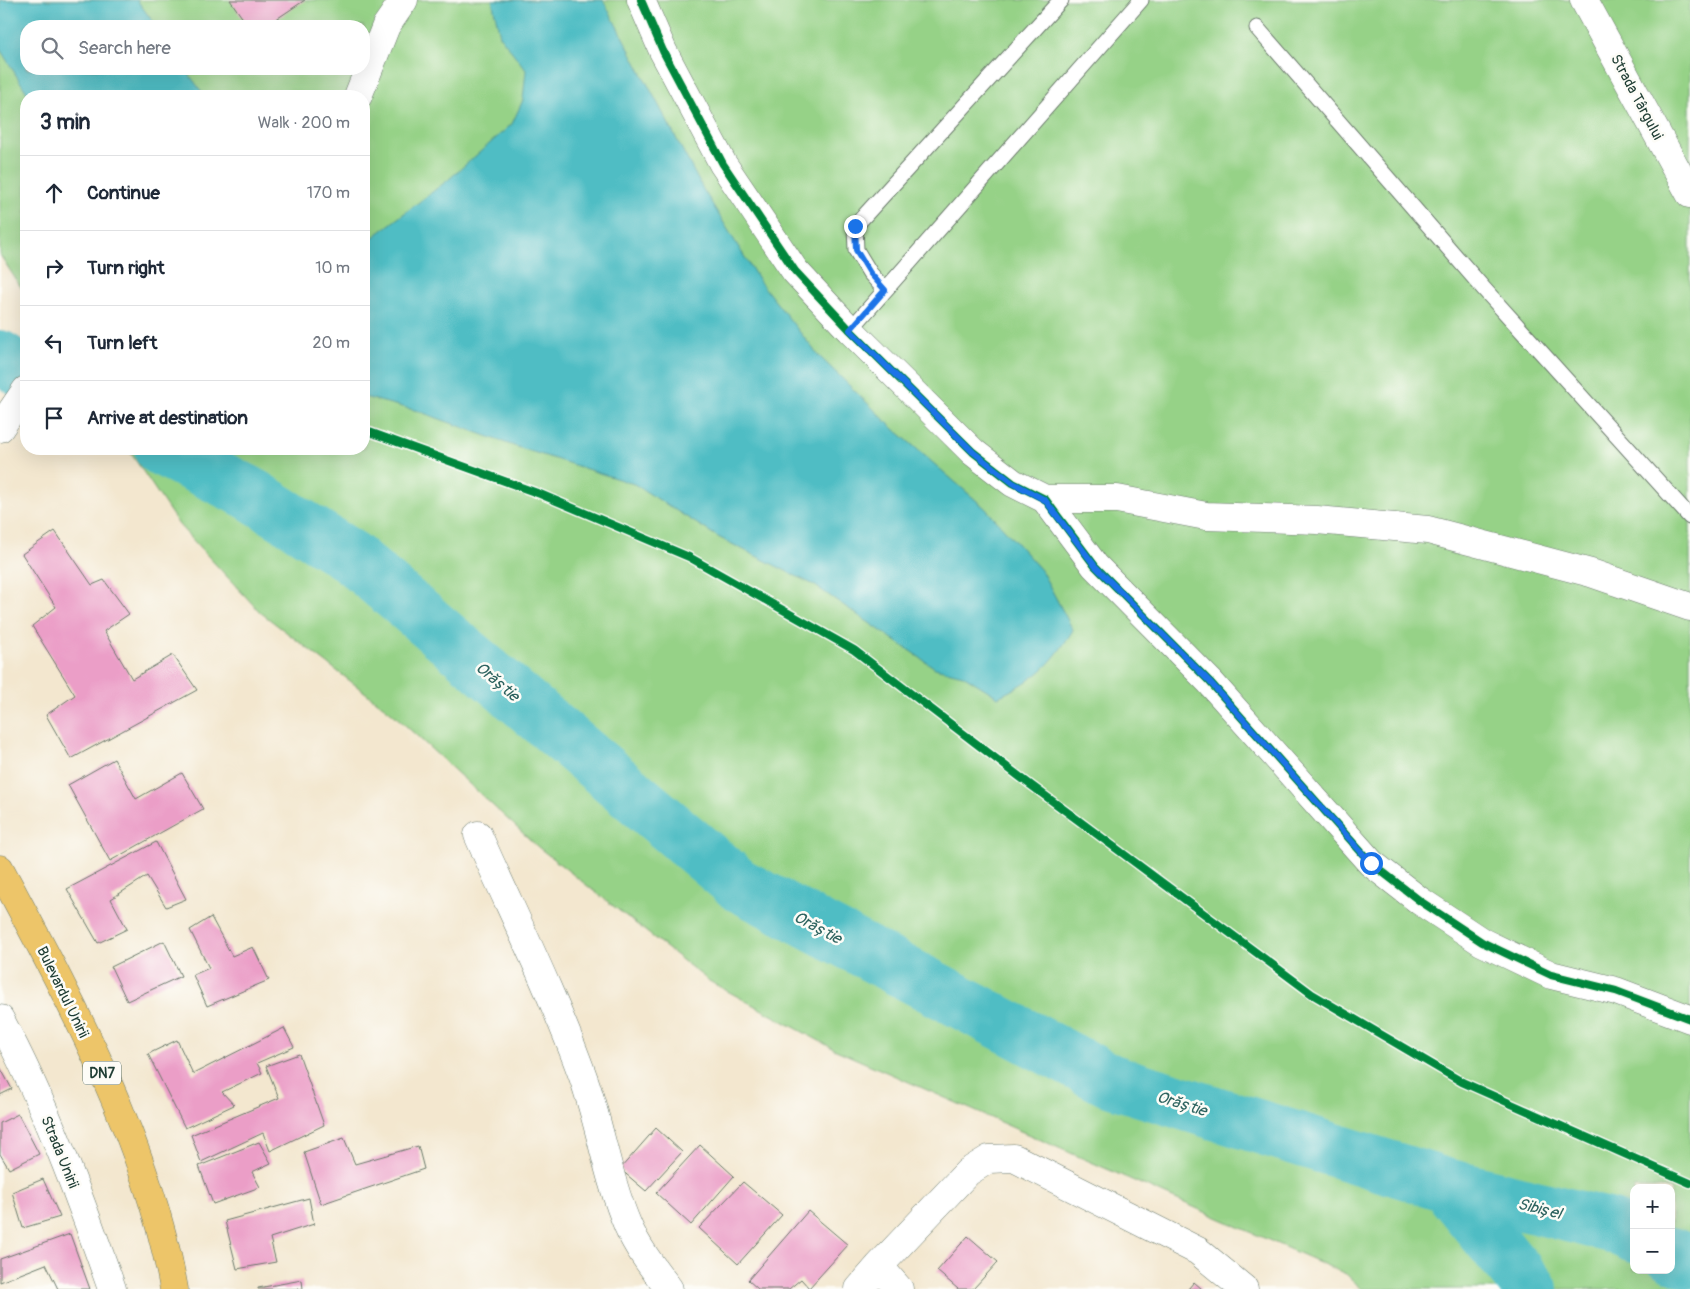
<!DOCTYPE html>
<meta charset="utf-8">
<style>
:root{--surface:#fff;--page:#f6f6f7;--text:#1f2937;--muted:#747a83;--line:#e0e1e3}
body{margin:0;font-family:Pangolin,sans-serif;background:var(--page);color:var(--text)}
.controls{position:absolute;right:15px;bottom:15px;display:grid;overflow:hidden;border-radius:10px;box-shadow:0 5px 20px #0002}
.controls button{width:45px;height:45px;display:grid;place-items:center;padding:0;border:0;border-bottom:1px solid var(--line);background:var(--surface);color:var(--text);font:25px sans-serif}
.stop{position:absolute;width:15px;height:15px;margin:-11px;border:4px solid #1a73e8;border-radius:50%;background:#fff}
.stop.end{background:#1a73e8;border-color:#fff;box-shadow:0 1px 5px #0008}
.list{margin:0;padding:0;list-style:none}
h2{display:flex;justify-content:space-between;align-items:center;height:65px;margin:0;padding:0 20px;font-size:21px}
h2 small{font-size:16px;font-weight:400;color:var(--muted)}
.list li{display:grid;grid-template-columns:32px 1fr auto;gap:15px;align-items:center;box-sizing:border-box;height:75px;padding:0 20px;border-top:1px solid var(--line)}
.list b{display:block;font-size:19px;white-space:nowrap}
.list em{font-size:16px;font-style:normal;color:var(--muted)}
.icon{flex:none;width:28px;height:28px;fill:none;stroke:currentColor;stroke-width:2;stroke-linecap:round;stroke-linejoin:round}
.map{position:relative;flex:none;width:1690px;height:1289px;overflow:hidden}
.search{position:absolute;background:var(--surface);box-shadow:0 5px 20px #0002;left:20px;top:20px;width:350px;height:55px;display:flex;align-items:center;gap:12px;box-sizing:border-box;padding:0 18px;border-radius:20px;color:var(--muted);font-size:19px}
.panel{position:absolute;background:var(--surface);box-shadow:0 5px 20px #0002;left:20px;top:90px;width:350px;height:365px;border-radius:20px}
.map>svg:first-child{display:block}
</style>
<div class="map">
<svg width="1690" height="1289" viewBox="0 0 1690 1289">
<rect width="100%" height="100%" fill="#fdfcf7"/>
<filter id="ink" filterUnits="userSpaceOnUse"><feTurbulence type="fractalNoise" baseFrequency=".02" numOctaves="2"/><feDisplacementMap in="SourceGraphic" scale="10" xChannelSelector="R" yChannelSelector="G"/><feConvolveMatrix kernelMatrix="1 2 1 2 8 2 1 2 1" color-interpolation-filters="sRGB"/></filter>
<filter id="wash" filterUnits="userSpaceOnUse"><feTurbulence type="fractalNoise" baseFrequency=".0096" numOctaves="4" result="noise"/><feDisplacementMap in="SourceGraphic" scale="20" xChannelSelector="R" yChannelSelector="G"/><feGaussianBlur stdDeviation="1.12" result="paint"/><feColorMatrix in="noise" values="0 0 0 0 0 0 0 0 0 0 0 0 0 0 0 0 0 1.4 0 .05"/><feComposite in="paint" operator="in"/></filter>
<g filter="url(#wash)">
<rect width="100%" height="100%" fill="#f3e7cf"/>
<path fill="#96d287" stroke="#5a885e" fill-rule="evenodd" d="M0 0H1690V1289H1362L1346 1274 836 1050 709 981 538 847 392 713 260 612 179 525 128 449H364V96H26V295L0 255ZM26 26H364V69H26ZM1634 1188H1671V1270H1634Z"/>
<path fill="#4fbdc4" stroke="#377d7c" d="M0 0H137L156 26H26V69H185L205 96H29L0 49Z
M492 0H603L703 189 760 282 818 355 894 429 985 508 1041 570 1073 630C1050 667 1037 678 998 697L963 675 935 668 814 585 718 537 634 484 514 446 418 411 364 397V244L448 180 512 124 523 100 526 70 500 36Z"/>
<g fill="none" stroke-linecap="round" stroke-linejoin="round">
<path stroke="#4fbdc4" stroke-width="54" d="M0 357 26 374
M161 449 248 492 351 557 739 885 1109 1080 1446 1185 1531 1289
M1446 1185 1612 1226 1634 1236
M1671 1254 1690 1262"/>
</g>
<g id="blocks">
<path fill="#eb9ec7" d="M230 0H305L266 26H248Z
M55 531 92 585 104 580 129 614 104 631 132 679 173 655 197 690 71 759 46 715 75 695 32 626 56 607 22 554Z
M114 759 136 799 182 773 203 809 110 861 68 785Z
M156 842 186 899 166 907 147 876 111 899 127 929 98 943 67 889Z
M211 917 232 956 253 947 269 980 207 1006 193 975 209 968 190 930Z
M164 941 181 976 127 1001 111 967Z
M284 1028 294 1047 257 1063 262 1073 222 1092 234 1105 185 1128 148 1054 177 1040 193 1074Z
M299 1054 324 1125 270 1151 263 1133 201 1162 191 1135 279 1098 266 1066Z
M0 1067 12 1089 0 1095Z
M18 1114 39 1154 9 1169 0 1154V1123Z
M656 1128 682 1152 646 1191 620 1169Z
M344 1138 355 1164 418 1146 424 1169 321 1204 304 1152Z
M259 1142 271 1163 252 1172 260 1187 213 1204 199 1166Z
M700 1145 734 1176 691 1225 656 1193Z
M43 1179 60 1217 23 1228 12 1192Z
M743 1182 782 1215 738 1264 699 1228Z
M309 1198 314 1224 270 1238 276 1262 237 1269 225 1221Z
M808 1211 848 1245 809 1288 801 1279 789 1289H758L748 1280Z
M70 1234 90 1289H58L46 1264 0 1282V1259Z
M968 1236 998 1262 973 1289H958L937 1271Z
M302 1280 303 1289H258V1288Z
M1194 1282 1202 1289H1188Z"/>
</g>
</g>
<g filter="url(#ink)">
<use href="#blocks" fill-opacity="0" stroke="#69786a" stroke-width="1"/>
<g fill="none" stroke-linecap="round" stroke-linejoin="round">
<defs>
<path id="lane" d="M1257 28 1484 289 1690 517
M885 290 870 273 856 250 855 226 1061 0
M850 330 1141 0"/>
<path id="street" d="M641 0 663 51 723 164 795 271 850 330 973 452 1013 483 1045 499 1095 566 1210 682 1371 863 1420 901 1482 942 1551 975 1616 991 1690 1019
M1584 0 1690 194
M358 96 386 26 404 0
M0 428 26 390
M1045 499H1117L1206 516 1317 520 1428 530 1591 573 1690 607
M478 835C513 914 552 992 582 1074 600 1123 607 1177 628 1226 638 1249 654 1269 669 1289
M0 1019C46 1105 80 1198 112 1289
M879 1266 899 1289
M859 1289 879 1266 968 1172 989 1159 1014 1158 1198 1251 1244 1289"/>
<path id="primary" d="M0 869C70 1000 148 1142 174 1289"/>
</defs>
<use href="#lane" stroke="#69786a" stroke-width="17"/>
<use href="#street" stroke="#69786a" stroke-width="29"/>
<use href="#primary" stroke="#69786a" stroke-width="29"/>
<use href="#lane" stroke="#fff" stroke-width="15"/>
<use href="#street" stroke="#fff" stroke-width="28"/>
<use href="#primary" stroke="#edc569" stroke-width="28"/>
<defs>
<path id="cycleway" d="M641 0 663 51 723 164 795 271 850 330 973 452 1013 483 1045 499 1095 566 1210 682 1371 863 1420 901 1482 942 1551 975 1616 991 1690 1019
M364 430 540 494 689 557 854 650 1020 777 1312 994 1462 1082 1690 1183"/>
</defs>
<use href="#cycleway" stroke="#fdfcf7" stroke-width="11"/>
<use href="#cycleway" stroke="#00873e" stroke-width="8"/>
</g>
</g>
<g fill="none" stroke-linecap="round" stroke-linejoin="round" filter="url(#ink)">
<path stroke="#1a73e8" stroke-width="6" d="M855 226 856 250 870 273 885 290 850 330 973 452 1013 483 1045 500 1095 566 1210 682 1371 863"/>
</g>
<g text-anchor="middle" stroke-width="5" stroke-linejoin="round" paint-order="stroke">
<rect fill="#fdfcf7" stroke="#62766e" stroke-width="1" x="83" y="1061.5" width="38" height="23" rx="4"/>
<g font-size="14" font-weight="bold" fill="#1f3d34">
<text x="102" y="1078">DN7</text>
</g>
<g font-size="15" fill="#1f3d34" stroke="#fdfcf7">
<text transform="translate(1637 97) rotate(62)" y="5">Strada Târgului</text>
<text transform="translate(63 992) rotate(64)" y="5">Bulevardul Unirii</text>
<text transform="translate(60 1152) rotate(68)" y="5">Strada Unirii</text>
</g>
<g font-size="16" font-style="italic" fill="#2d635f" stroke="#fdfcf7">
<text transform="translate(498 681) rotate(40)" y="6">Orăștie</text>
<text transform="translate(818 927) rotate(28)" y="6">Orăștie</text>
<text transform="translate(1182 1103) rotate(17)" y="6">Orăștie</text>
<text transform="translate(1540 1208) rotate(14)" y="6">Sibișel</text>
</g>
</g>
</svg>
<div class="controls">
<button>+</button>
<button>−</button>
</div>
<div class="stop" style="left:1371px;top:863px"></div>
<div class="stop end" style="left:855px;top:226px"></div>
<div class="search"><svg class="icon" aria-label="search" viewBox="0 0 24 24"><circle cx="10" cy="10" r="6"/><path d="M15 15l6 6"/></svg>Search here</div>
<section class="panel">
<h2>3 min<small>Walk · 200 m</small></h2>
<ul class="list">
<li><svg class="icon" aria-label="ahead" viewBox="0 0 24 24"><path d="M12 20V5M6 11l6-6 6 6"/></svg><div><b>Continue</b></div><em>170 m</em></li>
<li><svg class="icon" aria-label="right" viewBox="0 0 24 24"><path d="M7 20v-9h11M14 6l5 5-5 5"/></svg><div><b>Turn right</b></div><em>10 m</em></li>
<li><svg class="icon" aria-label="left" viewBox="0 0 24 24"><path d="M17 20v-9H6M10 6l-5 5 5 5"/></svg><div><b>Turn left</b></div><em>20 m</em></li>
<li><svg class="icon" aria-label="arrive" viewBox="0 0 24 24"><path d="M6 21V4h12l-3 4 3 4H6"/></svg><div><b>Arrive at destination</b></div></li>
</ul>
</section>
</div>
